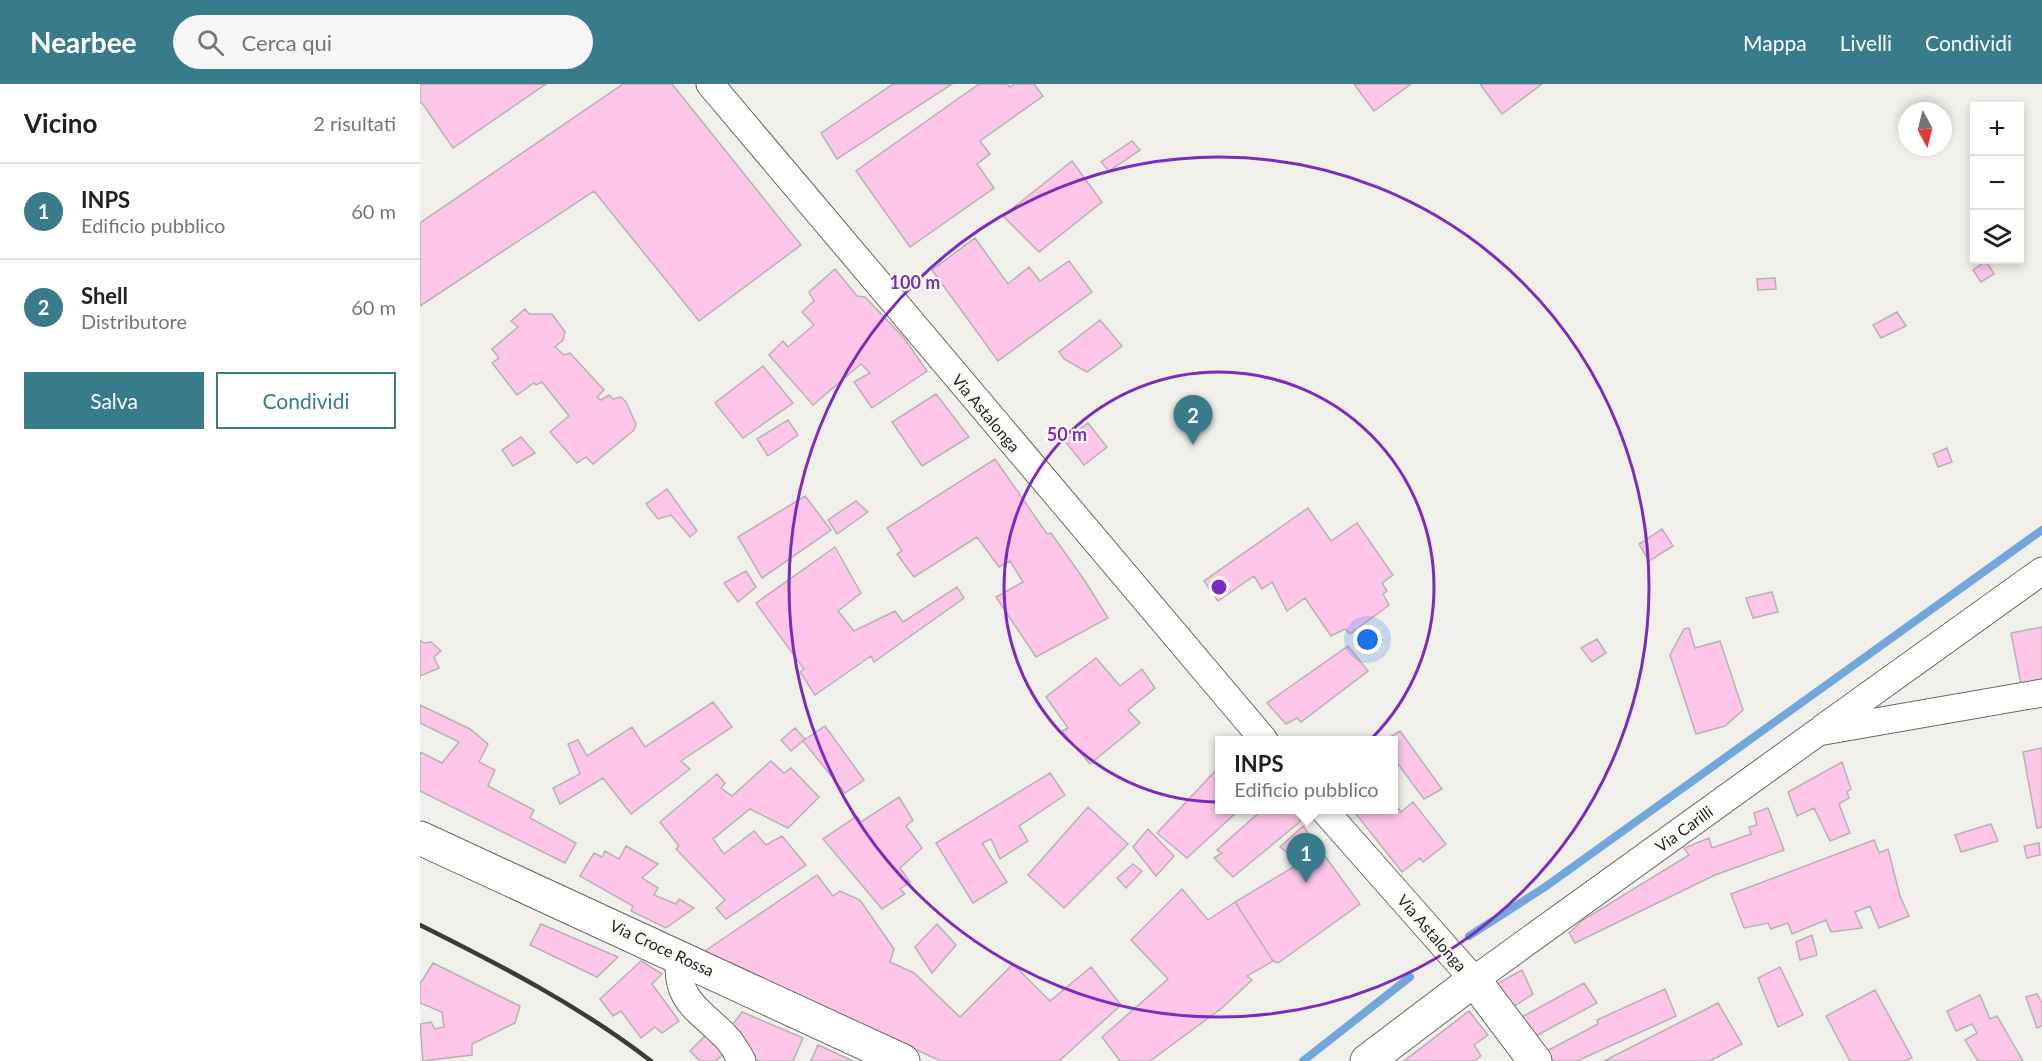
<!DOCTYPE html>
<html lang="it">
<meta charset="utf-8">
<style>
:root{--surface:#fff;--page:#f6f6f6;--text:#202124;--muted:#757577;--line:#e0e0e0;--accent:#387c8b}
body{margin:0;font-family:Lato,sans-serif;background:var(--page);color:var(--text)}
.controls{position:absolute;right:18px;top:18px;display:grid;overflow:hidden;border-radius:0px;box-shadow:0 3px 9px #0003}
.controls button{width:54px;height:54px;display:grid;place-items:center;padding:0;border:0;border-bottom:2px solid var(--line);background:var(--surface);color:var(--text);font:30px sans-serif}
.compass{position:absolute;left:1478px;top:18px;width:54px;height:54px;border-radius:50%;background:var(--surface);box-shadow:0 3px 9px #0003;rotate:173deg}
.you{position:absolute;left:948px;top:556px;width:21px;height:21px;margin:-15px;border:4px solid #fff;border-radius:50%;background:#1a73e8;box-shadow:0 0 0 9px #1a73e833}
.badge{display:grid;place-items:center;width:39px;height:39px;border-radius:50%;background:var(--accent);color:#fff;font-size:20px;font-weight:700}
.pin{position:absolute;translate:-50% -50px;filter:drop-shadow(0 2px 3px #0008)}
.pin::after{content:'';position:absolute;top:32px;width:21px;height:18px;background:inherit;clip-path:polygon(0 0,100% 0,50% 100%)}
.popup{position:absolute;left:795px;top:652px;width:183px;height:78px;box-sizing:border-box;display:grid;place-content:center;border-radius:0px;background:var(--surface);filter:drop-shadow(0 2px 4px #0005);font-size:20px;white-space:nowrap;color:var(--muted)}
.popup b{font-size:22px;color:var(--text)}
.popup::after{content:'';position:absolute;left:50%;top:100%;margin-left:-12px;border:12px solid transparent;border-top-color:var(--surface)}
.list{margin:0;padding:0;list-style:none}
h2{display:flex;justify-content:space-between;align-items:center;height:78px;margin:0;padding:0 24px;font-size:26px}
h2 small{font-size:20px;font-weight:400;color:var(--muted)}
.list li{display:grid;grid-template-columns:39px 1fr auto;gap:18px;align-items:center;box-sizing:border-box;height:96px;padding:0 24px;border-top:2px solid var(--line)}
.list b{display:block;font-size:22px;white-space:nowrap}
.list p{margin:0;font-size:20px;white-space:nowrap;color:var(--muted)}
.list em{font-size:20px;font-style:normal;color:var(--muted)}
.actions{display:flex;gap:12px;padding:18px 24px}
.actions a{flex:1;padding:14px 0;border:2px solid var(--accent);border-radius:0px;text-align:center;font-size:21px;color:var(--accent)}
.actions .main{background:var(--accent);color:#fff}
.icon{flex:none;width:33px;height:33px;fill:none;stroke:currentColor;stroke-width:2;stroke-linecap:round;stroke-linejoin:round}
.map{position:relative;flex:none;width:1622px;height:977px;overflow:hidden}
header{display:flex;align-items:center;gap:36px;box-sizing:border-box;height:84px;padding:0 30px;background:var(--accent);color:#fff}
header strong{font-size:28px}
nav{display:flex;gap:33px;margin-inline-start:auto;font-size:21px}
.search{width:420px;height:54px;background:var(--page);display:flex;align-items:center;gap:15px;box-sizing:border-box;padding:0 21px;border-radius:33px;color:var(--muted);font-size:22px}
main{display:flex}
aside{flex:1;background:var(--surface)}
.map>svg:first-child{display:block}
</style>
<header>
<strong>Nearbee</strong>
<div class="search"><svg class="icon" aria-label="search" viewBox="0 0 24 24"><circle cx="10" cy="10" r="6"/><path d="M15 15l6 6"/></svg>Cerca qui</div>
<nav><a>Mappa</a><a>Livelli</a><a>Condividi</a></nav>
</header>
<main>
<aside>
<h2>Vicino<small>2 risultati</small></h2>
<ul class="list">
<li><span class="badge">1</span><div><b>INPS</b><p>Edificio pubblico</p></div><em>60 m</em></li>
<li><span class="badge">2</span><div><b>Shell</b><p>Distributore</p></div><em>60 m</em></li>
</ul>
<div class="actions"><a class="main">Salva</a><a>Condividi</a></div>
</aside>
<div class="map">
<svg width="1622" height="977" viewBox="0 0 1622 977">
<rect width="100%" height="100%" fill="#f1efe9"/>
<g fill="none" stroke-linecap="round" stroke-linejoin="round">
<path stroke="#71a7dc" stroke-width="8" d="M1049 852 1125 803 1622 446
M883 977 990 893"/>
</g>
<path fill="#fdc6e9" stroke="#b7b1b5" stroke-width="1.5" d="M0 0H126L33 64 0 16Z
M203 0H252L381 161 279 237 174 107 0 222V139Z
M473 0H532L417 75 401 49Z
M559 0H587L590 3 594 0H614L623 12 560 57 570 70 557 80 574 104 490 163 436 87Z
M934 0H991L954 27Z
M1060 0H1122L1082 30Z
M712 57 720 66 689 87 681 78Z
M652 77 682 118 619 168 583 132Z
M555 154 588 200 609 183 620 197 649 177 672 208 578 277 512 186Z
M1566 177 1574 190 1561 198 1553 186Z
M415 185 437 212 445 213 484 254 507 287 452 324 434 298 450 289 441 280 393 321 349 271 363 257 368 263 394 241 382 228 394 217 389 208Z
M1355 194 1356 205 1338 206 1337 195Z
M105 225 109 230H132L145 248 143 256 135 263 144 271 150 269 184 306 177 313 181 316 189 311 193 315 201 313 206 318 216 340 214 346 173 380 166 373 157 379 130 348 149 332 122 298 116 301 114 299 97 311 72 279 79 274 72 265 98 243 91 237Z
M1477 228 1486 242 1461 254 1453 241Z
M680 236 702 262 667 288 644 275 639 268Z
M343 282 373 319 323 354 295 319Z
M516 310 549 353 502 382 472 338Z
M368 336 378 351 348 372 337 355Z
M668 339 687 363 664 381 645 357Z
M101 353 115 369 93 382 82 366Z
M1527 364 1532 378 1518 383 1513 370Z
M575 375 627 450 631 449 665 497 688 534 616 573 576 513 603 498 590 477 579 483 557 453 494 493 477 470 482 467 467 444Z
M247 405 277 447 270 453 251 431 238 435 226 420Z
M385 412 411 446 342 494 318 453Z
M436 417 448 428 417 450 408 436Z
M888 424 911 457 937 439 973 491 962 499 967 507 963 510 969 521 930 550 925 545 911 552 885 514 867 527 852 498 842 505 834 492 798 517 784 497Z
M1242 445 1253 462 1229 477 1219 460Z
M415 463 441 509 418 527 434 547 475 527 483 538 537 503 544 514 454 578 451 572 395 611 380 588 384 585 336 519Z
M326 487 336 503 318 518 304 499Z
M1352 508 1358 528 1333 534 1326 514Z
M1622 543V596L1601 600 1591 549Z
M1269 544 1275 564 1300 557 1323 626 1305 642 1276 650 1250 571 1264 545Z
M1177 555 1186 569 1172 578 1161 564Z
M0 556 4 559 11 558 21 567 14 573 19 584 0 592Z
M928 562 948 587 881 638 877 634 866 640 847 619Z
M676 574 700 602 722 585 735 604 708 626 720 639 670 680 642 647 648 644 626 613Z
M293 618 312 643 261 677 270 685 211 730 183 694 140 720 133 704 160 690 148 660 158 656 167 672 212 643 225 663Z
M0 621 50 645 68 660 59 678 75 686 68 702 114 726 110 734 156 759 145 779 0 707V668L22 679 39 658 0 639Z
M405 642 444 696 425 709 383 657Z
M375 644 385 655 371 667 361 656Z
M980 647 1022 705 1004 715 973 673V656H965Z
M1622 664V743L1617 744 1603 668Z
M351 677 364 689 371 684 399 713 368 744 330 725 293 755 304 770 334 747 346 761 362 752 386 781 306 835 296 824 305 816 256 765 259 762 240 738 297 690 305 699 301 704 312 712Z
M1422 678 1431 705 1427 708 1429 714 1419 720 1430 749 1410 757 1394 724 1377 732 1368 708Z
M799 683V726H819L767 774 737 749Z
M630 689 645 711 599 742 608 757 580 775 571 755 562 759 587 798 553 819 516 759Z
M479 713 493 736 486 742 502 764 480 784 490 798 480 805 485 810 462 825 403 755 437 732 441 738Z
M973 718 981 728 993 718 1026 760 1003 778 1000 774 982 788 936 730 942 726H973Z
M668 723 708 760 644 824 608 791Z
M1348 724 1364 766 1295 791 1155 859 1149 849 1163 836 1269 771 1264 764 1289 754 1292 764 1331 750 1329 743 1337 741 1334 729Z
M842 726H872L881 737 813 793 794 774 802 769 797 766Z
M1571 740 1578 757 1541 768 1535 751Z
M883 742 940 820 858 879 853 877 815 818 880 779 860 763Z
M728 745 754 772 736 792 713 763Z
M1454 756 1459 769 1468 765 1480 812 1489 832 1459 844 1450 822 1435 828 1442 844 1411 848 1406 836 1372 850 1368 839 1351 845 1348 839 1324 844 1311 810Z
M1619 759 1620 771 1607 774 1604 762Z
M206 762 238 780 222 794 238 804 234 811 256 820 259 815 274 824 246 844 211 827 213 822 160 792 174 769 182 773 185 767 199 775Z
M713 780 722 787 706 804 697 794Z
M397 791 413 812 420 807 440 816 474 865 470 878 494 889 540 933 593 880 630 917 671 883 701 921 639 977H521L282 869Z
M762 805 788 836 815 818 853 877 827 892 832 896 802 924 730 977H700L682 953 748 895 711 856Z
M121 840 198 873 177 893 110 861Z
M517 840 536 861 512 889 495 863Z
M1392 851 1397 871 1380 876 1376 858Z
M221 877 242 890 232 900 259 937 242 949 235 943 221 954 201 927 193 932 180 915Z
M13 879 100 922 95 939 52 960V971L3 977 0 940 11 938 15 945 24 943 22 928 0 919V900Z
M1360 883 1383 931 1358 943 1338 894Z
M1102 886 1113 910 1090 925 1075 901Z
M1164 899 1177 919 1112 954 1100 934Z
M1245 905 1256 932 1157 977H1131L1125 968 1178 940 1177 936Z
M1455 906 1492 974 1485 977H1430L1406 932Z
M1617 910 1622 919V942L1617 944 1606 913Z
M1560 911 1570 935 1577 932 1603 977H1558L1545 956 1557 949 1552 940 1536 947 1527 927Z
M1298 919 1322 960 1290 977H1184Z
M1049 927 1068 951 1054 961 1061 972 1054 977H984Z
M322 928 383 954 373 977H338L327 968 330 964 307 948Z
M286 951 304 969 296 977H280L270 967Z
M398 961 433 977H391Z"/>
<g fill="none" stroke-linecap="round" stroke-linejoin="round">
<defs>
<path id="street" d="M290 0 844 656
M1403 644 1622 487
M904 726 1054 896 1398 648 1622 609
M260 872C254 917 279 925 306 953 313 960 317 969 322 977"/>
<path id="secondary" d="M0 754 483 977
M947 977 1054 896 1115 977"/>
</defs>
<use href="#street" stroke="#696862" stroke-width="29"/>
<use href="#secondary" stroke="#696862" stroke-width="35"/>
<use href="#street" stroke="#fff" stroke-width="27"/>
<use href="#secondary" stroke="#fff" stroke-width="33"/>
<path stroke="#3b3a37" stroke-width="4.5" d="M0 841C80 881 160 922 231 977"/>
</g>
<g fill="none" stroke="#7b2cbf" stroke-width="3">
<circle cx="799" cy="503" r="215"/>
<circle cx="799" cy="503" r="430"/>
</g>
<g text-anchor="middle" stroke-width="4.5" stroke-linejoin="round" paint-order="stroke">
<g font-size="16" fill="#252421" stroke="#fffdf6">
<text transform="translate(566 329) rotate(50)" y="6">Via Astalonga</text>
<text transform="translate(1264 745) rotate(-36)" y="6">Via Carilli</text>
<text transform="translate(1012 849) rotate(49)" y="6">Via Astalonga</text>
<text transform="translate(242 864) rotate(25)" y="6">Via Croce Rossa</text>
</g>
</g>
<circle cx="799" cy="503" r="9" fill="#7b2cbf" stroke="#fffdf6" stroke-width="3"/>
<g font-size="18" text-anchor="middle" font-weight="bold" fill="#7b2cbf" stroke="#fffdf6" stroke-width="4.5" stroke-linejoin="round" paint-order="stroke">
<text x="495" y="205">100 m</text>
<text x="647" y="357">50 m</text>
</g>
</svg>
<div class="controls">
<button>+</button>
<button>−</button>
<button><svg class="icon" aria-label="layers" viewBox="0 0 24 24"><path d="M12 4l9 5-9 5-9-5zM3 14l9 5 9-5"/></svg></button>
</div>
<svg class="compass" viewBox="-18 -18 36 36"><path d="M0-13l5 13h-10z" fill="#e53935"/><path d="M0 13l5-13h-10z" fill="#757577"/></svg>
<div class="you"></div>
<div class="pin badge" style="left:886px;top:799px">1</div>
<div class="popup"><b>INPS</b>Edificio pubblico</div>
<div class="pin badge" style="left:773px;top:361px">2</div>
</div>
</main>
